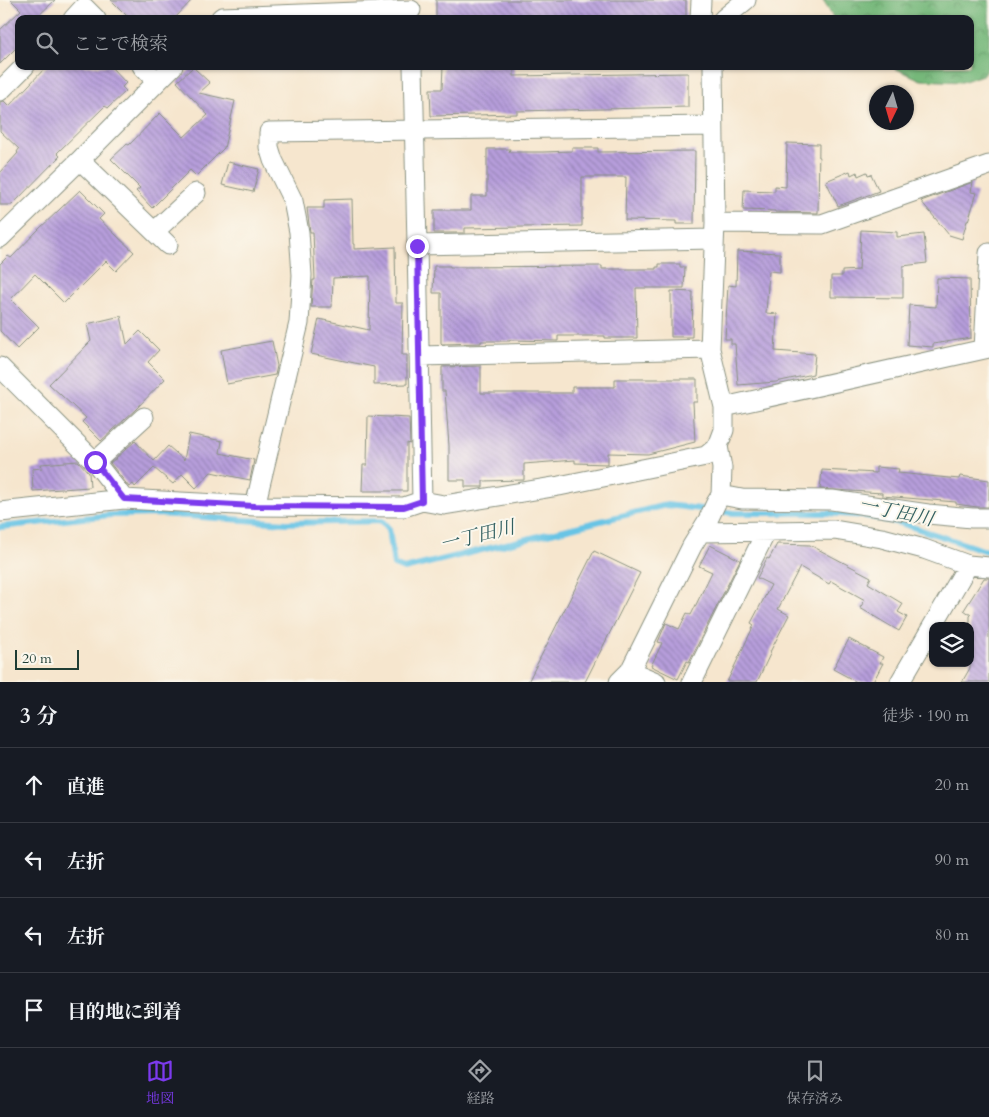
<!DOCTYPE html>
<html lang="ja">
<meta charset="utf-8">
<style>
:root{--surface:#171b24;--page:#20242c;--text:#f1f3f6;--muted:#9ea1a6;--line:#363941;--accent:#7c3aed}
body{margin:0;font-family:Cardo,"Noto Serif JP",serif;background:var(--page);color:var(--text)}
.controls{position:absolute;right:15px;bottom:15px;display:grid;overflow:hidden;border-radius:10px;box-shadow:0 1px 4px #0004}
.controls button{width:45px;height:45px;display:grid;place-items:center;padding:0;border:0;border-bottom:1px solid var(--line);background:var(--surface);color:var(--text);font:25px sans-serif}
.compass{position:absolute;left:869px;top:85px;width:45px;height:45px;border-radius:50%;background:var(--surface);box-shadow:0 1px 4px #0004;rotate:185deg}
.scale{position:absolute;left:15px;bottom:12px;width:64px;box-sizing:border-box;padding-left:5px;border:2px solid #1f3d34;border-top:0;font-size:14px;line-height:18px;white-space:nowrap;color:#1f3d34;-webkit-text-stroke:4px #fbf7ec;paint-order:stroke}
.stop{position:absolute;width:15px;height:15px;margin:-11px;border:4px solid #7c3aed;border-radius:50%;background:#fff}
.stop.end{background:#7c3aed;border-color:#fff;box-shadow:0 1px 5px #0008}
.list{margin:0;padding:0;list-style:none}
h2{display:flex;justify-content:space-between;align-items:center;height:65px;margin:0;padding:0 20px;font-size:21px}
h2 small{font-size:16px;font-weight:400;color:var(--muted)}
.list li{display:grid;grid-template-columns:32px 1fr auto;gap:15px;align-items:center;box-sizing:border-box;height:75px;padding:0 20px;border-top:1px solid var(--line)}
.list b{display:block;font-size:19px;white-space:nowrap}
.list em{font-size:16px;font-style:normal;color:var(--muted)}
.icon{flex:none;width:28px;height:28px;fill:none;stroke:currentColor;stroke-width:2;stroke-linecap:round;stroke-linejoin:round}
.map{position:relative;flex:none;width:989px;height:682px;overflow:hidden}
.search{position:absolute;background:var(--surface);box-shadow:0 1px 4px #0004;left:15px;right:15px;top:15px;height:55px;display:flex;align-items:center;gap:12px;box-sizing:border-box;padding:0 18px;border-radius:10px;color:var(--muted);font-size:19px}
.sheet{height:365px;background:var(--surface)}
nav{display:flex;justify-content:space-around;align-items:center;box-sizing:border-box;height:70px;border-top:1px solid var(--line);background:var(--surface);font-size:14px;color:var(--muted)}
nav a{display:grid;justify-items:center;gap:2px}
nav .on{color:var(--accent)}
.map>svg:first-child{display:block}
</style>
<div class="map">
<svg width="989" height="682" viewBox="0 0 989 682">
<defs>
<pattern id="forest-crowns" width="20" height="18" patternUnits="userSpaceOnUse" patternTransform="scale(1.25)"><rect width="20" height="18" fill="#76b87a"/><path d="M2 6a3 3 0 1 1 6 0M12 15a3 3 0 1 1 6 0" fill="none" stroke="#609765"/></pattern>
<pattern id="building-back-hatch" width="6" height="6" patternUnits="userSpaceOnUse" patternTransform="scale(1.25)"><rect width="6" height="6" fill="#b79edc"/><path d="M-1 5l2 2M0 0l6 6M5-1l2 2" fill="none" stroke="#9482b3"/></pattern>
</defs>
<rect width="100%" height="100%" fill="#fbf7ec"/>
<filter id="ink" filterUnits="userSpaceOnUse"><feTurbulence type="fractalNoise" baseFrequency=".02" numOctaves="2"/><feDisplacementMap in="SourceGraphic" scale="10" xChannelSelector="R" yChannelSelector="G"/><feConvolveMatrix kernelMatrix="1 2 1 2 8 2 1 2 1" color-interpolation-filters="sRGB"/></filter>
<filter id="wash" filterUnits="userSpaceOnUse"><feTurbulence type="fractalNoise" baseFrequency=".0096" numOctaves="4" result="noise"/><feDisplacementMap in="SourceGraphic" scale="20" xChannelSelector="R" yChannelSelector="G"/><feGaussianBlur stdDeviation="1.12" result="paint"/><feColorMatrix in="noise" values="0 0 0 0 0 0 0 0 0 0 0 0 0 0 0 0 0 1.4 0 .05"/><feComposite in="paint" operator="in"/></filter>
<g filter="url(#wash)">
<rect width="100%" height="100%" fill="#f6e6ce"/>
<path fill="url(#forest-crowns)" stroke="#4a7a57" d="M823 0H989V61L985 74 962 82 921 80 890 66H970V19H834Z"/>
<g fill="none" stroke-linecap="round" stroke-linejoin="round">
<path stroke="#67c4e5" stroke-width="6" d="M0 527 110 515 159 514 286 523 382 521 389 529 394 565 404 569 666 505 734 513H827L866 516 900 523 983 550 989 551"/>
</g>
<g id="blocks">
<path fill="url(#building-back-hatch)" d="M11 0H55L35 19H19V45L0 64V30L21 10Z
M111 0H192L174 19H130Z
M436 0H686V19H515V18L466 17V19H436Z
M47 66H110L126 83 122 87 126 91 108 108 105 106 57 153 60 156 12 205H0V173L18 153 17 152 19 149 0 131V102L4 101 9 106Z
M443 66H514V76L688 73V107L517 111V114L431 116 430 89H442Z
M193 67 210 83 199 93 235 101 224 148 196 176 190 170 152 208 136 191 140 188 111 159 127 144 129 145 160 113 184 137 208 115 177 82Z
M787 143 819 144 818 213 775 212V211L743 210 744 190 775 191V186L786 187Z
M572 148H598V152L695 151 694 224H676V221L625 220 626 177H582V226L465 228V233H434V210H471V196H487V149H510L509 152H543L572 151Z
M228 162 259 169 253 192 222 185Z
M850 171 851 175 857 172 858 176 867 172 868 175 871 174 879 191 838 206 826 181Z
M973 182 971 192 977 193 968 221H967L962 239 949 235 921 201Z
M80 190 104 214 99 219 134 252 116 271 106 261 64 303 35 274 11 299 39 327 17 349 0 331V264L8 256 11 258 39 229Z
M352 199 353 244H354V249L395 247 396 303H403L402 355H407V384L374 385V367L311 354 319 319 369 330 370 276 333 278 332 307H311L313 280H315L313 232H310L307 208H324V200Z
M861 230 897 232V237L924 234 927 263 903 266V298L831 297V276H842V271L859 270Z
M737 251 780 253V272L769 271 766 313 777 314 775 351 815 354 813 374 776 382 738 385 735 344H731V339H725L728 285 736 286Z
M659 264H680V267H685L684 288H636L637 338H605V336H558V341L510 340V341H481V343L442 344 441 343V293H433L434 266H450V267L602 266V269H656V267H659Z
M937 278 970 279 971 338 933 344V347L907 345 909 305 936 307Z
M671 291 693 292 692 337H671Z
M121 316 127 344 140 331 159 350 148 362 165 379 136 409 101 441 82 422 86 418 49 384 91 341 87 324Z
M272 341 277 366 275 375 227 384 221 350Z
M481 366V393H572V387H615V379H697V402H693L695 442 648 454 608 453V464L575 463V460L524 464V480L483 481V487H465V480H449V446L445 391H442V367Z
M368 416 409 418 410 444 407 443V491H362L363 465H367Z
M189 434 222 441 220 453 254 460 250 480 211 472 196 488 182 474 173 484 154 468 135 487 133 484 129 487 110 463 115 459H117L116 458 135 441 154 461 168 446 184 460Z
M78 461 89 473 90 487 33 491 32 469 42 468 41 464Z
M876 467 899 469 898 473 959 479 960 476 989 480V507H977L956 504V502L882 496V493L820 489 822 470 876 473Z
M777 544 810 545 871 577 868 583 903 604 898 612 907 617 899 631 860 608 865 600 831 581 829 584 800 567 778 609 789 615 770 652H771L757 682H727L754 625 751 623 771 585 757 578 767 558 769 559Z
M710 545 740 560 689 662 687 661 678 679 651 666 662 643 658 642 666 623 679 629 687 613 691 615 712 572 699 566Z
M594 551 640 573 585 682H528Z
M984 578H989V682H962L970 668V616L971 615 964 610Z
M849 639 883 657 880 663H883L873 682H857L833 669Z"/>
</g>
</g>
<g filter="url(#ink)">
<use href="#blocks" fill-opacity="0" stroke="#8a9281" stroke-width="1"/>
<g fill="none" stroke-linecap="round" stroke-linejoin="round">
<defs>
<path id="street" d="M73 19 84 7 96 19
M220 19 222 17 411 10
M700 19 701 0
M723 19 746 0
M413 66 417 245 422 501
M157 82 173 66
M0 91 25 66
M80 160 168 245
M715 223 822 224 989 165
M155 231 196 193
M0 238 80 160 157 82 142 66
M417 245 714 239
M984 349 989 253
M419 356 710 349
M0 367 95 462 124 499
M724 407 989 348
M95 462 144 417
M721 495 742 499 832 500 928 514 972 518H989
M255 506 299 323 302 275 299 232 293 201 273 160 269 147V132L713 126
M0 512 124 499 255 506 404 507 422 501 444 505 559 486 706 456 718 446
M701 532 834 530 882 538 924 549 968 565 989 567
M630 671 656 682
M619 682 630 671 692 546 708 520 716 503 721 495 722 468 718 446 724 430V407L710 349 715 223 713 66
M692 682 766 532
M900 682 968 565"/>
</defs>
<use href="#street" stroke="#8a9281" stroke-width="21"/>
<use href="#street" stroke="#fff" stroke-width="19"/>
</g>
</g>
<g fill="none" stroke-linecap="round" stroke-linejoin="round" filter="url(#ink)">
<path stroke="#7c3aed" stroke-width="6" d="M95 462 124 499 254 506 404 507 422 501 417 246"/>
</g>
<g text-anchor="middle" stroke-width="4" stroke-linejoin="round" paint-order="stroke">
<g font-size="19" font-style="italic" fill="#315f60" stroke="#fbf7ec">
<text transform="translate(896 511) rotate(12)" y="7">一丁田川</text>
<text transform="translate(477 535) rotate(-14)" y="7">一丁田川</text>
</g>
</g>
</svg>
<div class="controls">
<button><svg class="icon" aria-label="layers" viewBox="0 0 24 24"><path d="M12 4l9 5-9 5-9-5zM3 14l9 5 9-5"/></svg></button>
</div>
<svg class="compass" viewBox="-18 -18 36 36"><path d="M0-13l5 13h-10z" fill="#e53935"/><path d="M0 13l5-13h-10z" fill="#9ea1a6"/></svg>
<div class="scale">20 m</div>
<div class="stop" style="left:95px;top:462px"></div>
<div class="stop end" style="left:417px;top:246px"></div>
<div class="search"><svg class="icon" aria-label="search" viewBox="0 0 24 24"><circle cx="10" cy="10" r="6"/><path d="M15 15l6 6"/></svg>ここで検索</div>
</div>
<section class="sheet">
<h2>3 分<small>徒歩 · 190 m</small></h2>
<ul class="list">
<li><svg class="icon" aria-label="ahead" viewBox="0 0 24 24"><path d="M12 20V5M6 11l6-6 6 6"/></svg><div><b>直進</b></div><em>20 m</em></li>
<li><svg class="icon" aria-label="left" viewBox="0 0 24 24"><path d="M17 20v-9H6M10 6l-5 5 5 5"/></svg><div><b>左折</b></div><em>90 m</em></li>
<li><svg class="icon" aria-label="left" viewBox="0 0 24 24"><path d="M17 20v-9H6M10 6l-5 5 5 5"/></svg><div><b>左折</b></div><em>80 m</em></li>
<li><svg class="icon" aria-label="arrive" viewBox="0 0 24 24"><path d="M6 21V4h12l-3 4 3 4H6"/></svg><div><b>目的地に到着</b></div></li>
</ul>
</section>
<nav>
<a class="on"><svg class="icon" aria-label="map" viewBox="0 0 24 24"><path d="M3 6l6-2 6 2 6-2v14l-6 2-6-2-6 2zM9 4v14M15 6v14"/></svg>地図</a>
<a><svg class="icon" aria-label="directions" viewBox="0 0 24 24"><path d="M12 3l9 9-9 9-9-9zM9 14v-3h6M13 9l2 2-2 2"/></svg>経路</a>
<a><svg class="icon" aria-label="saved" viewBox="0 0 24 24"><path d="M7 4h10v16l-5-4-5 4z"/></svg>保存済み</a>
</nav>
